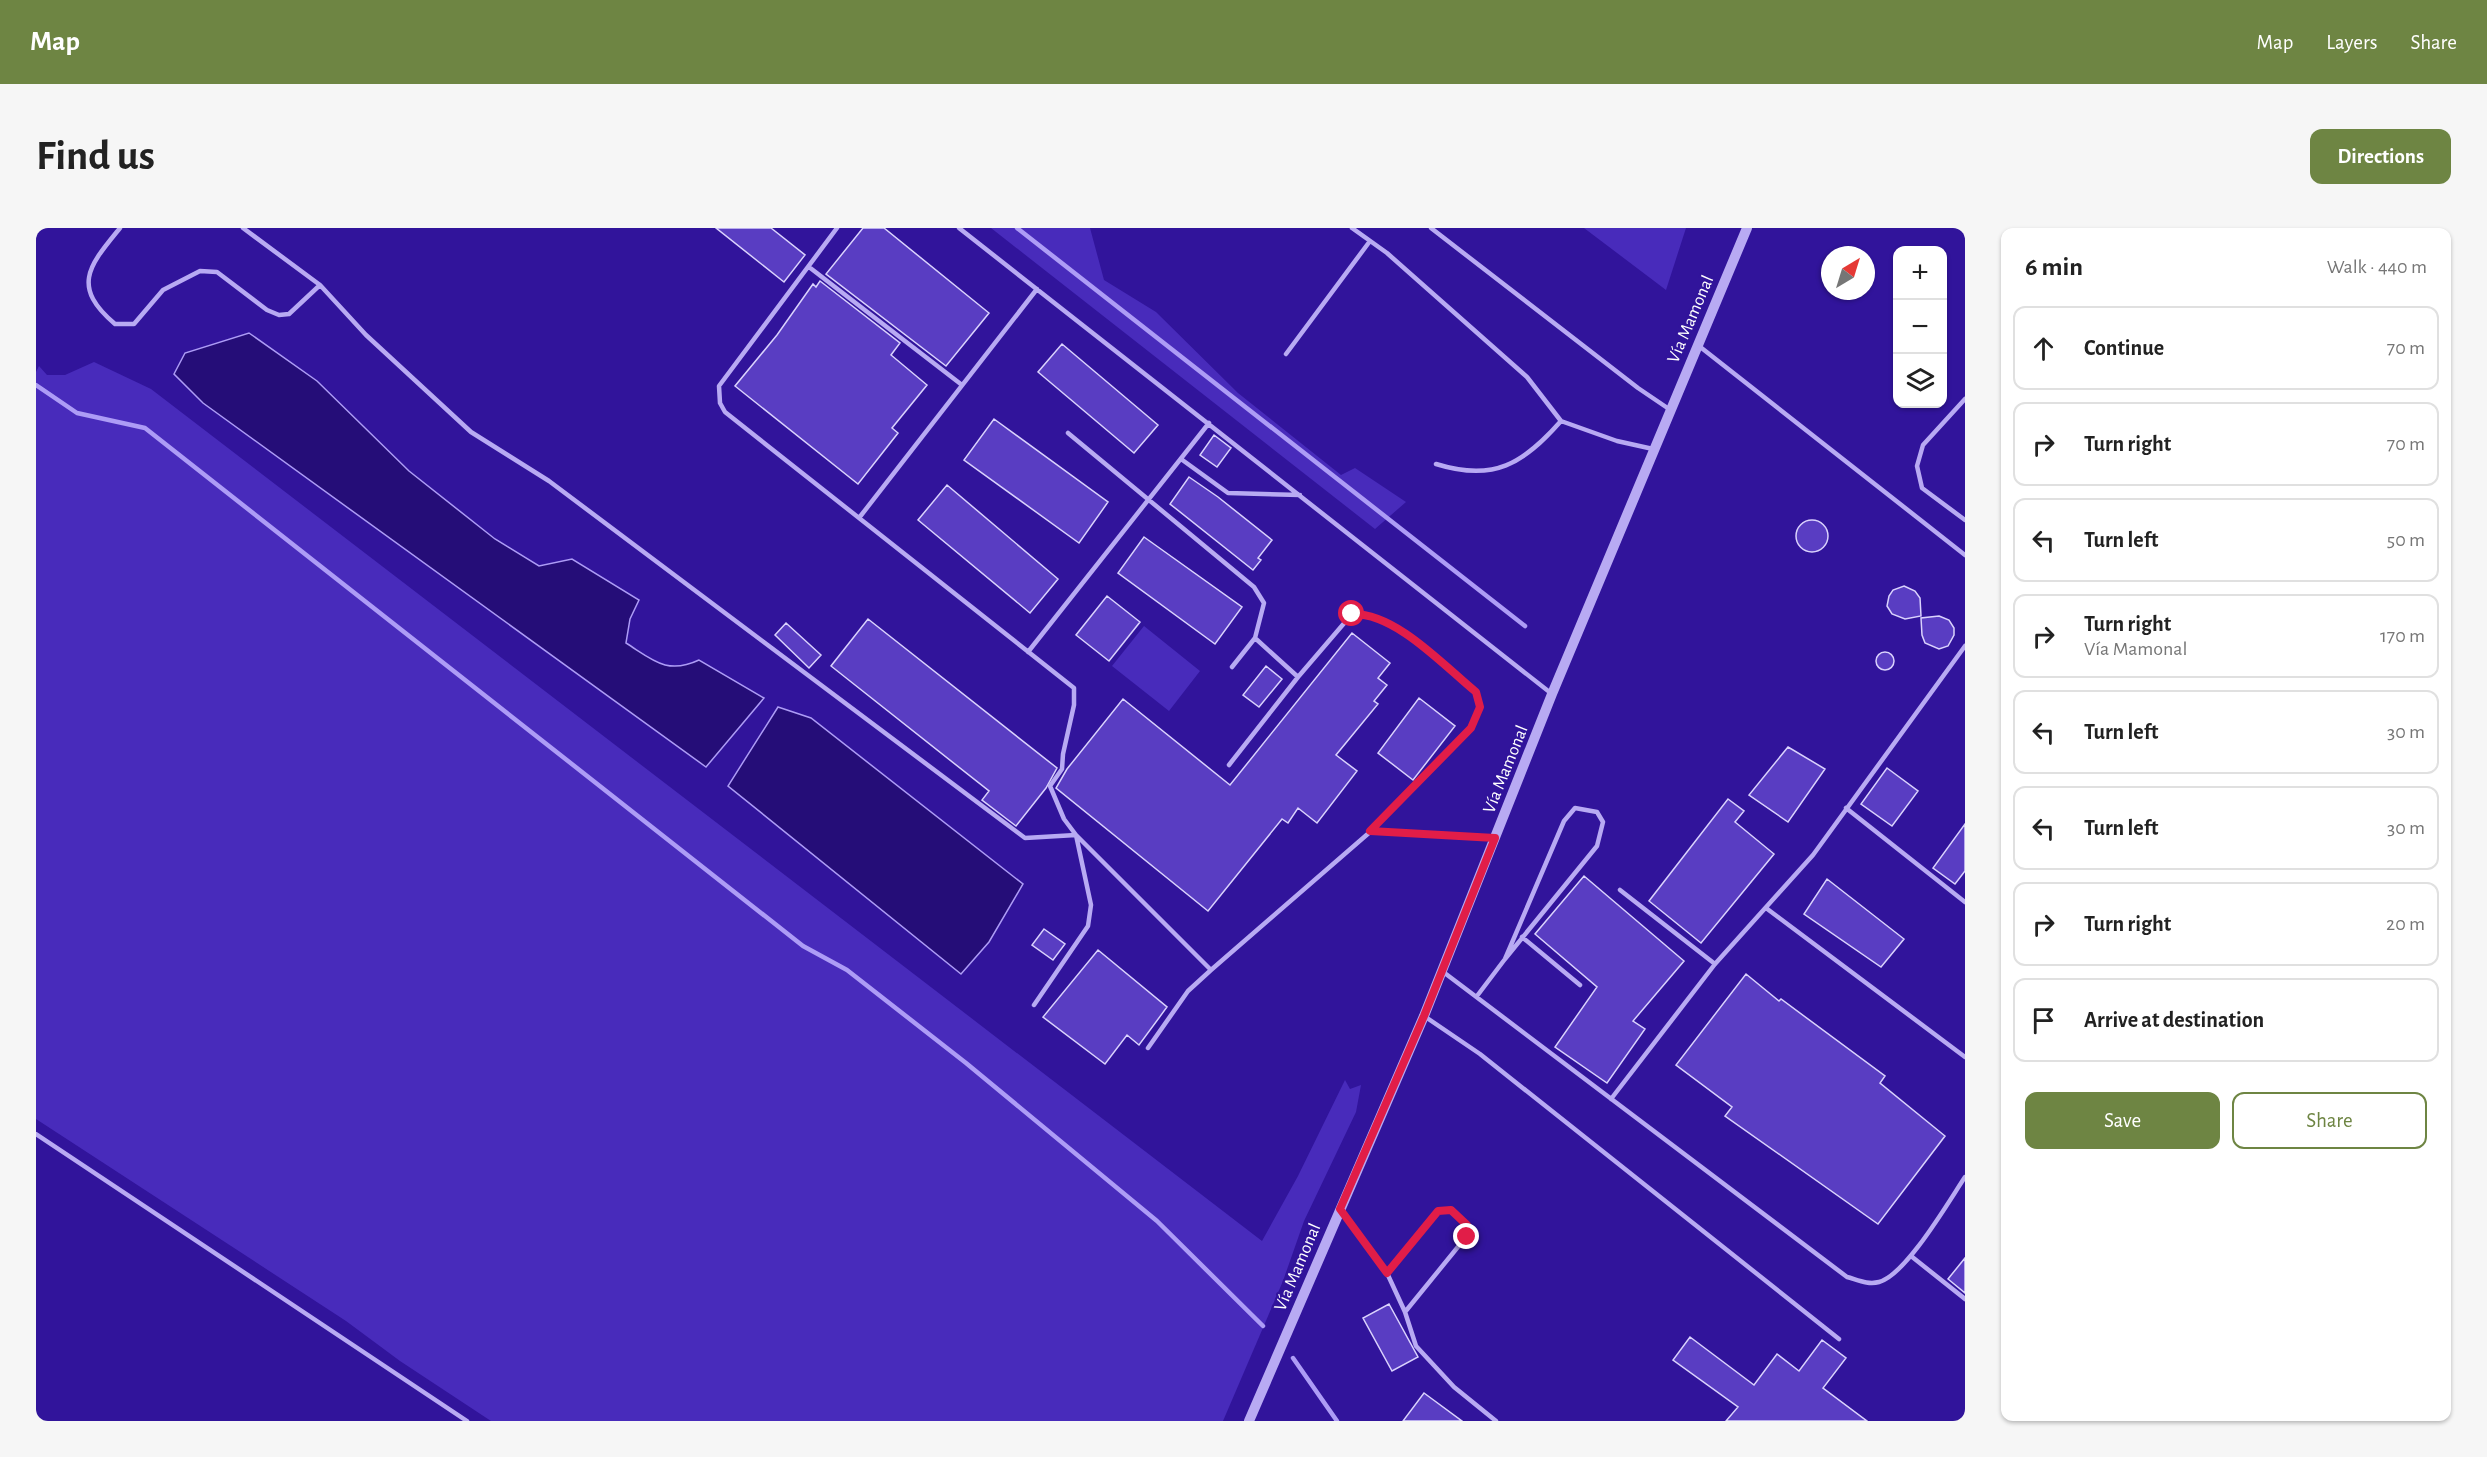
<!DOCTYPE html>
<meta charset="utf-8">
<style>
:root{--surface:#fff;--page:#f6f6f6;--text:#222;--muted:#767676;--line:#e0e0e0;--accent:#6e8543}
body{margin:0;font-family:"Alegreya Sans",sans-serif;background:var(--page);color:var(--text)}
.controls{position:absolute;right:18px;top:18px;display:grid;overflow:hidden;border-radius:12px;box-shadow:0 2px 4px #0004}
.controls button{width:54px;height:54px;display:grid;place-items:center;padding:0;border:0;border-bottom:2px solid var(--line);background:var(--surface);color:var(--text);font:30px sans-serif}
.compass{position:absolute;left:1785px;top:18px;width:54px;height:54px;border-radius:50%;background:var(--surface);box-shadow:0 2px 4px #0004;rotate:38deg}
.stop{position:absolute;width:18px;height:18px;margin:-14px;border:4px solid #e11d48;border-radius:50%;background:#fff}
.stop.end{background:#e11d48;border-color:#fff;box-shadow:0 2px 6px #0008}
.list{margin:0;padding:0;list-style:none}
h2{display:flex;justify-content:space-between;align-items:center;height:78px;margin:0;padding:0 24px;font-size:26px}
h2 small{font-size:20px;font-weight:400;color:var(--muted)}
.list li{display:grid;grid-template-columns:39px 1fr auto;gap:18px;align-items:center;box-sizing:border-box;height:84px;margin:0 12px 12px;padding:0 12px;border:2px solid var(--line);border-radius:12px}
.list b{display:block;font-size:22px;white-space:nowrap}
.list p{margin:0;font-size:20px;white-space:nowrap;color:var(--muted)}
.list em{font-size:20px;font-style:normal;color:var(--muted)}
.actions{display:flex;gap:12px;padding:18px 24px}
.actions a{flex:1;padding:14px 0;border:2px solid var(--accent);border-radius:12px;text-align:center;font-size:21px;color:var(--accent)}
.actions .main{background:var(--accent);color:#fff}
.icon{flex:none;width:33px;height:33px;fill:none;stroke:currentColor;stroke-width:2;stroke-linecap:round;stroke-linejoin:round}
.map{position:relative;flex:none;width:1929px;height:1193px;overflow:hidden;border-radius:12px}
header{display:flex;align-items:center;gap:36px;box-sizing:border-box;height:84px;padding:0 30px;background:var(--accent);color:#fff}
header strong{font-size:28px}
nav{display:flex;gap:33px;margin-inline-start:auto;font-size:21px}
.intro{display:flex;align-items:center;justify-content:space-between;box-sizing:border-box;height:144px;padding:0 36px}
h1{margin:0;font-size:42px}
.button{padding:15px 27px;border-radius:12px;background:var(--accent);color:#fff;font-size:21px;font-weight:700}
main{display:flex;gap:36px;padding:0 36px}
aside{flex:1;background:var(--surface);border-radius:12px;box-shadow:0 2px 4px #0004}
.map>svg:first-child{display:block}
</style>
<header>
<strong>Map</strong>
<nav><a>Map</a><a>Layers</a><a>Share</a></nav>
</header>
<div class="intro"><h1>Find us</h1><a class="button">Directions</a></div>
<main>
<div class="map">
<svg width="1929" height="1193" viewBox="0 0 1929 1193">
<rect width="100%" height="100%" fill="#31149b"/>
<path fill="#482bbb" d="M955 0H1054L1068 52 1120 84 1202 165 1305 247 1319 240 1370 274 1339 301Z
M1548 0H1650L1630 62Z
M58 134 115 161 1226 1013 1262 948 1309 852 1314 861 1325 857 1320 884 1268 993 1247 1053 1187 1193H455L364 1133 310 1093 0 891V144L3 138 11 147H29Z
M1108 398 1164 443 1133 483 1076 438Z"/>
<path fill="#250d78" stroke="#ad9cf6" stroke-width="1.5" d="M213 105 281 153 373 243 459 311 503 338 536 331 603 372 594 391 590 415C617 432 631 447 663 432L728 470 670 539 167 175 138 146 149 125Z
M742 479 775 490 987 656 953 714 925 746 692 558Z"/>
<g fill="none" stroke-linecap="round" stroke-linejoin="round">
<path stroke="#ad9cf6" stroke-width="4.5" d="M981 0 1489 398
M0 157 41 185 109 200 767 718 811 742 930 835 1121 993 1227 1098
M1257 1130 1301 1193"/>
</g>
<path fill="#593dc2" stroke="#dad2fd" stroke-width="1.5" d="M680 0H735L769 27 748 54Z
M827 0H848L953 85 910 138 790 46Z
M784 53 864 115 855 127 891 157 856 200 862 205 822 256 699 158 741 107 777 56 780 59Z
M1026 116 1122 197 1098 225 1002 144Z
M958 191 1072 274 1043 315 928 232Z
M1178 207 1195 220 1181 239 1164 227Z
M1153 249 1182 269 1236 312 1222 330 1225 332 1217 342 1134 276Z
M911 257 1022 351 994 385 882 292Z
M1760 308a16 16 0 1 1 32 0a16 16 0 1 1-32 0Z
M1108 309 1206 379 1179 416 1082 345Z
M1868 358 1879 363 1884 370 1885 388 1869 391 1856 386 1851 378 1853 368 1857 362Z
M1071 368 1104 394 1073 433 1040 407Z
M1903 388 1913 392 1918 400V407L1912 418 1903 421 1889 415 1886 407 1885 390Z
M832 391 1021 540 1010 560 980 598 946 572 953 563 795 438Z
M750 395 785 427 773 440 739 407Z
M1316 405 1354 435 1342 450 1351 457 1338 473 1342 476 1300 527 1321 543 1281 595 1262 580 1252 595 1246 591 1172 683 1020 560 1031 541 1087 471 1194 557Z
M1840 433a9 9 0 1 1 18 0a9 9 0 1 1-18 0Z
M1230 438 1246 451 1223 479 1207 467Z
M1383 470 1419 498 1377 552 1342 525Z
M1752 519 1789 541 1752 594 1713 567Z
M1851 540 1882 563 1856 598 1825 576Z
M1692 571 1708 583 1699 594 1738 626 1665 715 1613 673Z
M1929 596V643L1919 656 1897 640Z
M1548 648 1648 733 1597 793 1609 801 1571 855 1519 819 1561 759 1499 706Z
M1791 651 1868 711 1845 739 1768 686Z
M1008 701 1029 716 1017 732 996 717Z
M1062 722 1131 779 1103 817 1091 807 1069 836 1007 789Z
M1710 746 1743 773 1745 771 1849 848 1844 855 1909 908 1842 996 1689 888 1696 879 1640 837Z
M1929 1030V1065L1912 1051Z
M1353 1076 1382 1129 1356 1143 1327 1090Z
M1654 1109 1718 1157 1741 1126 1763 1143 1786 1112 1810 1130 1787 1160 1831 1193H1690L1702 1179 1637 1132Z
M1388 1165 1426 1193H1367Z"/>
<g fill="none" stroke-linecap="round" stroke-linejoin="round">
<path stroke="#b8aaf3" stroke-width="4.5" d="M84 0C54 37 34 58 79 96H98L127 62 164 43 181 44 231 82 243 87 253 86 284 57
M207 0 284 57 330 107 435 204 513 253 989 610 1040 607 1055 677 1052 698 998 777
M801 0 683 158 684 175 689 184 1038 460V477L1027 526 1026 541 1014 558 1028 591 1040 607 1175 742 1334 604 1435 500 1444 479 1440 464C1407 437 1360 385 1316 386L1262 449 1193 537
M923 0 1516 466
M1316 0 1351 25 1491 149 1525 193
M1395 0 1602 160 1633 181
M773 39 926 157
M1663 118 1929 327
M1250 126 1334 13
M1929 171 1887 217 1881 238 1886 260 1929 292
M1032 205 1218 359 1228 375 1219 410 1262 449
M1145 231 1192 265 1264 267
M1400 236C1458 254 1487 236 1525 193L1581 213 1617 221
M823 290 1001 61
M992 424 1173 195
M1196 439 1219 410
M1810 580 1929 674
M1334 604 1457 610
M1584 662 1679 736
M1730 680 1929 829
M1486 709 1544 757
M1406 743 1811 1049C1822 1052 1832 1057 1843 1054 1870 1047 1913 973 1929 949
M1441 768 1469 731 1528 593 1539 580 1561 584 1567 594 1561 618 1469 731
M1388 788 1444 826 1803 1111
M1112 820 1152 763 1175 742
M1575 871 1679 736 1777 627 1929 418
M0 906 431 1193
M1305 983 1351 1045 1369 1084 1380 1118 1418 1159 1460 1193
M1875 1028 1929 1071
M1351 1045 1402 983 1415 982 1431 997 1430 1009 1369 1084"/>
<path stroke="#b8aaf3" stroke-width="10" d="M1213 1193 1388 788 1516 466 1711 0"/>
</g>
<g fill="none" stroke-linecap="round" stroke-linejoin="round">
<path stroke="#e11d48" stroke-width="8" d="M1316 386C1360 385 1407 437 1440 464L1444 479 1435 500 1334 603 1459 610 1388 788 1304 981 1351 1045 1402 983 1415 982 1431 997V1009"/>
</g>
<g text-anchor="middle" stroke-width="4.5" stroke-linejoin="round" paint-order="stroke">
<g font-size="18" fill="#fff" stroke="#31149b">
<text transform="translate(1654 91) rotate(-67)" y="6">Vía Mamonal</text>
<text transform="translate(1469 541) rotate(-68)" y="6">Vía Mamonal</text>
<text transform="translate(1261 1039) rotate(-67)" y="6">Vía Mamonal</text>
</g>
</g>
</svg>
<div class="controls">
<button>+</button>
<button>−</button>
<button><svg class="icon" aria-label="layers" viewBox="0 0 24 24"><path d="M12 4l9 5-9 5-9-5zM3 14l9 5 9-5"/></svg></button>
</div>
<svg class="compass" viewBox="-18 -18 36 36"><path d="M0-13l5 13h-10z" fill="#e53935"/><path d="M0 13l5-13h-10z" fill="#767676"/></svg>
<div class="stop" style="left:1316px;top:386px"></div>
<div class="stop end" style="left:1431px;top:1009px"></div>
</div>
<aside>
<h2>6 min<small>Walk · 440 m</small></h2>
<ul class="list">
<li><svg class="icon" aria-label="ahead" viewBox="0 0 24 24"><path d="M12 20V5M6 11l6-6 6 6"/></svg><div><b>Continue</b></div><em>70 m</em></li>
<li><svg class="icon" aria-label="right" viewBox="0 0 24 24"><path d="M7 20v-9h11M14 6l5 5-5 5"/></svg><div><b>Turn right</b></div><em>70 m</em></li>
<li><svg class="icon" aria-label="left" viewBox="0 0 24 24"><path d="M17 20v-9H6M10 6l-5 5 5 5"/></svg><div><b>Turn left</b></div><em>50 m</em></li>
<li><svg class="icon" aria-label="right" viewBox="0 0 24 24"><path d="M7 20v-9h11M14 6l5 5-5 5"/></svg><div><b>Turn right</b><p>Vía Mamonal</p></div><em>170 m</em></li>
<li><svg class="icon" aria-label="left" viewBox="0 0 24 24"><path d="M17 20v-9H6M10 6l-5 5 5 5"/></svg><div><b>Turn left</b></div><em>30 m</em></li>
<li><svg class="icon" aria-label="left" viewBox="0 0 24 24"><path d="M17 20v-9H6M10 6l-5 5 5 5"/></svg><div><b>Turn left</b></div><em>30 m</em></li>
<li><svg class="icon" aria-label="right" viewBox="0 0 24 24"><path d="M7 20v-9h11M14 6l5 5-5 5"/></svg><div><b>Turn right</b></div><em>20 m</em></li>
<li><svg class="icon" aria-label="arrive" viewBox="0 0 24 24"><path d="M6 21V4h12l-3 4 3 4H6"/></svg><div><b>Arrive at destination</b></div></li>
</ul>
<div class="actions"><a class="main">Save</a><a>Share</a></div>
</aside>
</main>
